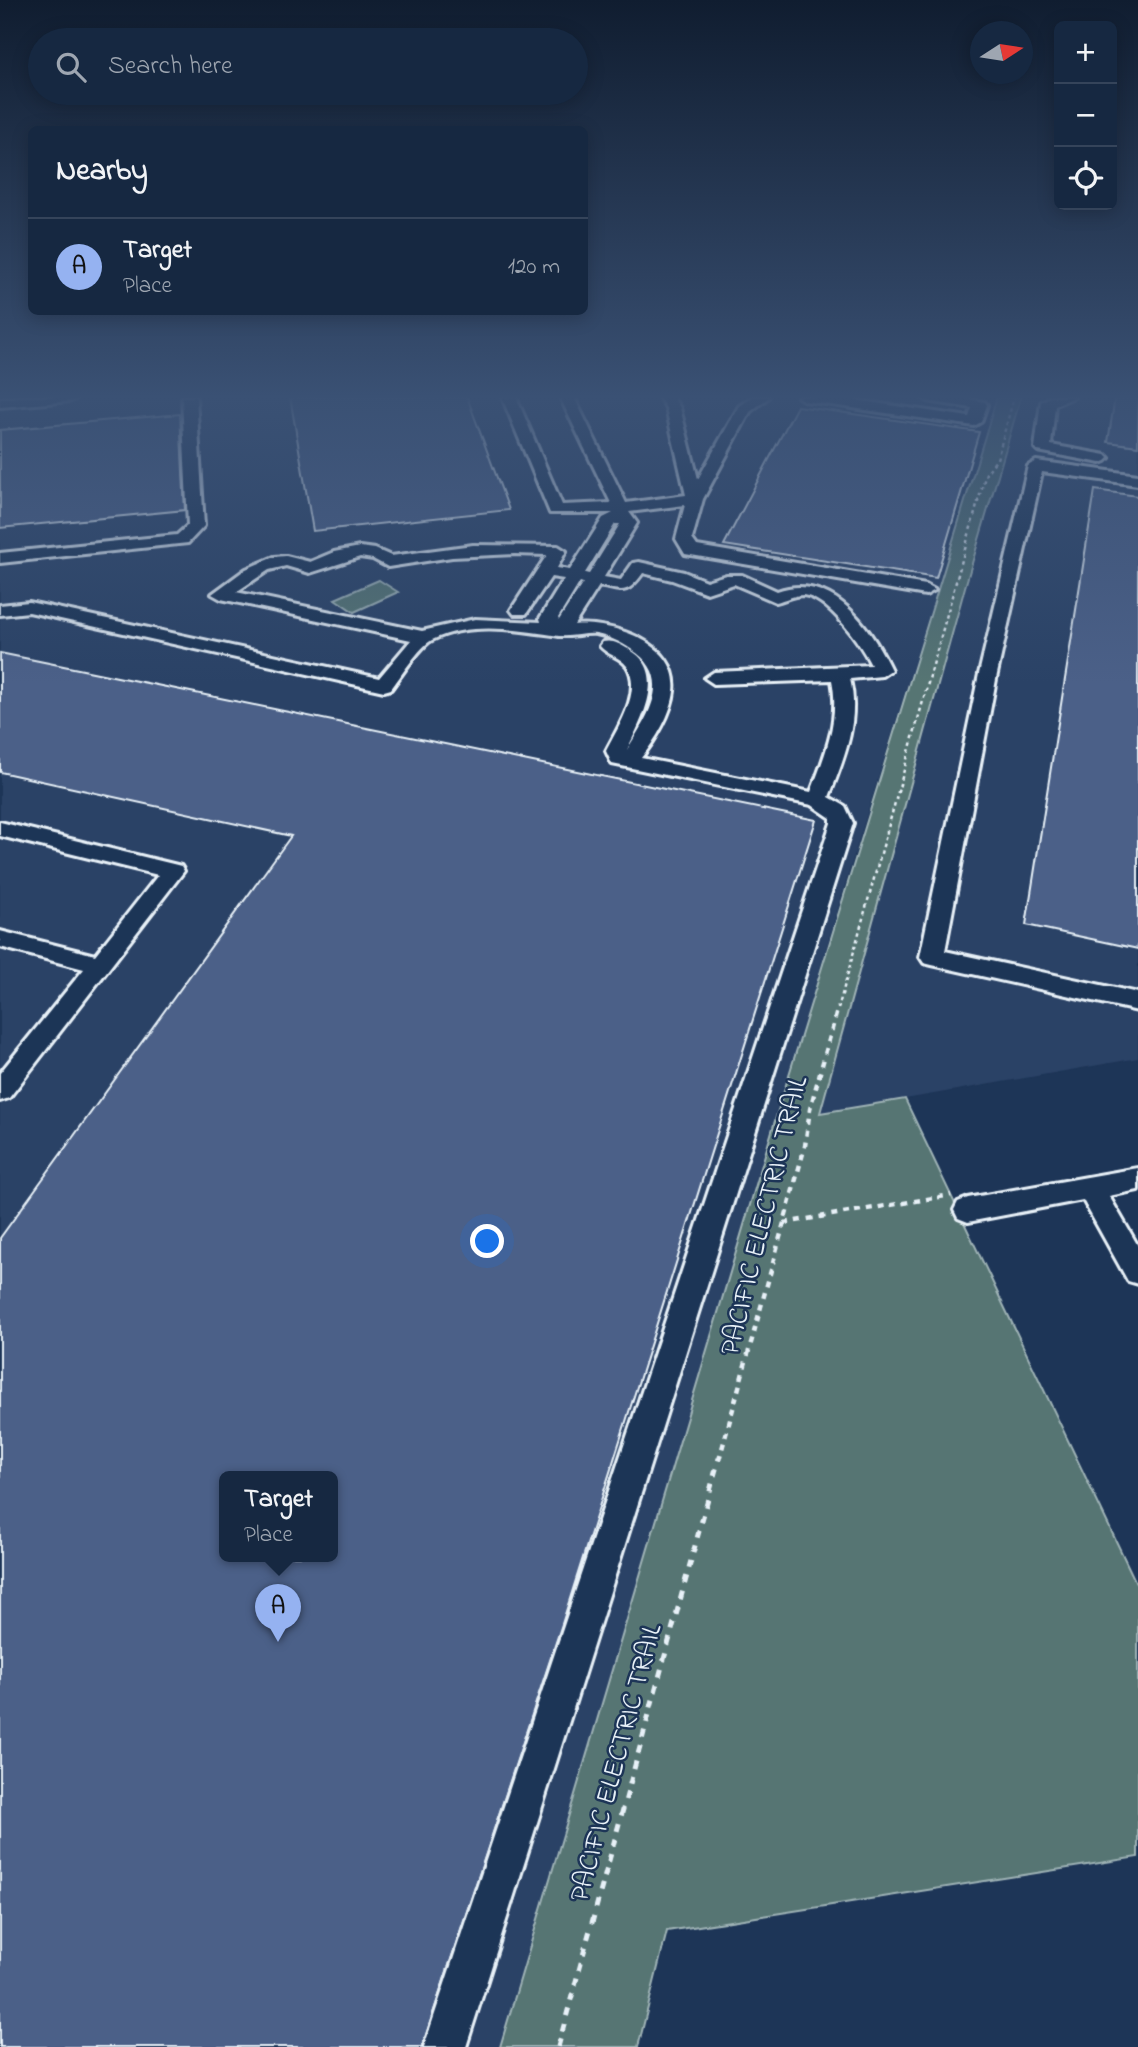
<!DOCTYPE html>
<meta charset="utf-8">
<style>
:root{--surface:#162841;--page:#23344c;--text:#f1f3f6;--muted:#9ea6b1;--line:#35445a;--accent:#95b2f1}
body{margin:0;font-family:"Indie Flower",sans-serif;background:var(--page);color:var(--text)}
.controls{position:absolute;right:21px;top:21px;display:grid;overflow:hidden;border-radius:10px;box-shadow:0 4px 18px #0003}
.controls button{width:63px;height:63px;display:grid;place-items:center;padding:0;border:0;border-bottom:2px solid var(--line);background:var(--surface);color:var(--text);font:35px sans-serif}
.compass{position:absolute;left:970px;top:21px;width:63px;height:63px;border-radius:50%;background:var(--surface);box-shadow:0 4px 18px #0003;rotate:78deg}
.you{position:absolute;left:488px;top:1242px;width:24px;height:24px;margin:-18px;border:5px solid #fff;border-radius:50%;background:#1a73e8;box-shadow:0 0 0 10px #1a73e833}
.badge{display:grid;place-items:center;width:46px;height:46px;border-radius:50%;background:var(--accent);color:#111;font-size:23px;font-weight:700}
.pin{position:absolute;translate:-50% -58px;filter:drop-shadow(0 2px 4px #0008)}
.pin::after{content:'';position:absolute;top:37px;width:24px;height:21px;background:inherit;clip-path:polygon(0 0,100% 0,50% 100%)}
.popup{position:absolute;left:219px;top:1471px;width:119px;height:91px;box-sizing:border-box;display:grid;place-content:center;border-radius:10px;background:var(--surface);filter:drop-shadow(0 2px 5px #0005);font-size:23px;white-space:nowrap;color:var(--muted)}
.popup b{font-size:26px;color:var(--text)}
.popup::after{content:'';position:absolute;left:50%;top:100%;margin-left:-14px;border:14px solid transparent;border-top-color:var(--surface)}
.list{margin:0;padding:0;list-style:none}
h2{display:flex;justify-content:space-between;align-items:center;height:91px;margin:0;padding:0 28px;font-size:30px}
h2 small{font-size:23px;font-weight:400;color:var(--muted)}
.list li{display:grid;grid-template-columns:46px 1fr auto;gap:21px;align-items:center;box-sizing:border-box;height:98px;padding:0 28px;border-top:2px solid var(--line)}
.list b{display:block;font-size:26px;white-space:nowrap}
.list p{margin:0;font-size:23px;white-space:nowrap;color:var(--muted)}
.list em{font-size:23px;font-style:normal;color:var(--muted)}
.icon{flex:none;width:38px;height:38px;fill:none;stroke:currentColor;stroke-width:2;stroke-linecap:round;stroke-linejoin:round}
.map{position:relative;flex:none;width:1138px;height:2047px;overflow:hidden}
.search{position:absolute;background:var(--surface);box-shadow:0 4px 18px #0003;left:28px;top:28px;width:560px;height:77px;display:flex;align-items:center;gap:18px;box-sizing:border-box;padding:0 24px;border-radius:38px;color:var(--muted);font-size:26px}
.panel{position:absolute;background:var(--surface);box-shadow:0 4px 18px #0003;left:28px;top:126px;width:560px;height:189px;border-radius:10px}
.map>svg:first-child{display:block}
</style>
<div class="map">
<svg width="1138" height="2047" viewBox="0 0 1138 2047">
<rect width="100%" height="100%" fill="#1d3557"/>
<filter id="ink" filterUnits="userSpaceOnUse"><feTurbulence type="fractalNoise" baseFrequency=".0143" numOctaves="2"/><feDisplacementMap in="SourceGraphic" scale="14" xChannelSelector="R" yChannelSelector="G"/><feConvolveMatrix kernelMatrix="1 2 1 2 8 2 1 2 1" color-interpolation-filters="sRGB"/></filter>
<g filter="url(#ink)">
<path fill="#2b4266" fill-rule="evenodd" d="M0 397H997L849 872 499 2047H0ZM224 1476H332V1556H224Z
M1021 397H1138V1058L820 1114 996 476Z"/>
<path fill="#567573" stroke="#9fb3b6" stroke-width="2" d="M997 397H1021L965 587 820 1113 905 1099 1138 1587V1857L667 1931 638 2047H500L777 1114Z
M379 580 398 592 354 612 335 599Z"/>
<path fill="#4b6188" stroke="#e8f1f8" stroke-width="2" fill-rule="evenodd" d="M290 397H467L509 510 313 531Z
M1115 397H1138V446L1108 442Z
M797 406 979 432 936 578 724 545Z
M180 414 185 510 0 528V430Z
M1095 490 1138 496V949L1026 925Z
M0 653 816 820 562 1624 422 2047H0V1238L291 836 0 772ZM224 1476H332V1556H224Z"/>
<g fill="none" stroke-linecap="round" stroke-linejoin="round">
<defs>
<path id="minor" d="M19 397H78L71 401 0 407V399Z
M182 397H196L204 526 188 543 0 563V553L177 535 188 525Z
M502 397H516L562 505 611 503 560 397H574L626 503 686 495 666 408 659 397H673L680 408 698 479 739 406 752 397H769L750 412 703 499 692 539 697 546 926 585 935 590 926 595 685 554 676 539 685 505 629 512 637 523 604 577 621 580 633 563 639 562 684 572 706 581 726 575H742L777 591C832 572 870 626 891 670L882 676 850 679C860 721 844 758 829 797L845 806 853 823 466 2047H424L831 823V818L812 805 612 764 606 751C617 729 643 691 627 666 620 656 607 655 600 646L603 642C613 640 619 644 628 649 670 670 641 720 627 750 648 716 676 677 631 649 621 642 608 636 596 634 584 633 572 637 559 636 518 630 471 621 432 640 420 646 400 677 391 689L384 691 29 612 0 615V605L29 602 379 678 411 640 221 599 212 594 246 569 274 557 286 556 310 562 334 552 360 547 375 549 391 556 473 545 558 546 566 551 557 568 570 570 603 518 613 513H550ZM615 524H620L589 574 585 573ZM515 554 547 555 511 610 514 614H526L551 577 564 579 540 618 541 622 475 619 422 631 236 592 269 570 286 566 310 573 360 557 373 559 388 567 452 557ZM643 573 672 580 707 593 734 584 776 602C784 600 794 595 803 595 828 597 861 644 871 665L714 672 705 678 714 684 832 680C840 720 825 755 811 792L641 758C655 741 672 713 674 691 680 643 611 621 574 625L599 586C624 591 627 595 643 573ZM580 582 583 583 559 620 558 618Z
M798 397H835L969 417 972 408 928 401 921 397H957L985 402 987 405 981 422 974 426 805 401Z
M1050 397H1074L1055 405 1051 445 1106 455 1109 458 1106 461 1101 463 1038 451 1035 448 1041 402Z
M1036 461 1138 475V485L1042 472 997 674 945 951 1138 993V1011L932 965 924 963 920 957 979 674 1028 466Z
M0 822 173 864 181 866 184 871 9 1098 0 1101V1073L84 969 0 947V931L95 955 158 875 0 836Z
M1138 1168V1190L1109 1196 1138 1246V1284L1128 1281 1083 1200 968 1222 958 1218 954 1210 958 1202 968 1198Z"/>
</defs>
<use href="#minor" stroke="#e8f1f8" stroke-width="6"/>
<path stroke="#e8f1f8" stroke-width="2.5" stroke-dasharray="3.5 3.5" stroke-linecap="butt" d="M838 1009 986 473 997 459 1014 397"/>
<path stroke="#e8f1f8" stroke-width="4.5" stroke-dasharray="6 6" stroke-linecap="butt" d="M784 1223 951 1195
M719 1460 805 1146 810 1109 838 1007"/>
<path stroke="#e8f1f8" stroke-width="5" stroke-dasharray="8 8" stroke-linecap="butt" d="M558 2047 719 1458"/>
<use href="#minor" fill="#1d3557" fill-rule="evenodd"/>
</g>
</g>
<linearGradient id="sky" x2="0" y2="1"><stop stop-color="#101d30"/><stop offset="0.58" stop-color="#3a5174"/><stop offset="1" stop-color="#3a5174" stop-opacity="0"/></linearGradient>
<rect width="1138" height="684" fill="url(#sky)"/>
<g text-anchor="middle" stroke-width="5" stroke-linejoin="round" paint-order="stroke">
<g font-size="28" fill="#e8f1f8" stroke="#1d3557">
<text transform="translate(762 1215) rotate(-76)" y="10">PACIFIC ELECTRIC TRAIL</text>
<text transform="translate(614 1762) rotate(-75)" y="10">PACIFIC ELECTRIC TRAIL</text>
</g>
</g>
</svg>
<div class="controls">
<button>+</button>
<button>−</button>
<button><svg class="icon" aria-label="locate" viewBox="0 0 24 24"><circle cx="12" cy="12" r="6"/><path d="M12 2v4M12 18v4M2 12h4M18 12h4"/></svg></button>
</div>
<svg class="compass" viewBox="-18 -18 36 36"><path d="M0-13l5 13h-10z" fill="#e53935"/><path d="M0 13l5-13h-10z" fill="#9ea6b1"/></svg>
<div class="you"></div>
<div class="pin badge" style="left:278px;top:1642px">A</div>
<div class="popup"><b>Target</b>Place</div>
<div class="search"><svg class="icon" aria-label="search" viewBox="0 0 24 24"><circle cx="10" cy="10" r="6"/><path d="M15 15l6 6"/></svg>Search here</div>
<section class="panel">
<h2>Nearby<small></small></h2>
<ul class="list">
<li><span class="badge">A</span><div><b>Target</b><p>Place</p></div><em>120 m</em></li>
</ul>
</section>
</div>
